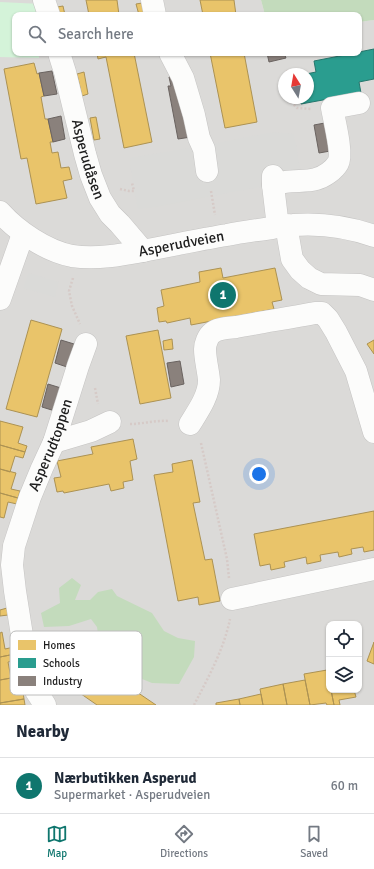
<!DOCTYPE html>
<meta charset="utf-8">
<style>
:root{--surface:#fff;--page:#f2f2f3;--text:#1f2937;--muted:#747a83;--line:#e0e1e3;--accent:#0f766e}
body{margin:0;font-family:Signika,sans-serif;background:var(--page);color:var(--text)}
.controls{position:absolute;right:12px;bottom:12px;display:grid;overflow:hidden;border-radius:8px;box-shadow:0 1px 3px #0004}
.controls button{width:36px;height:36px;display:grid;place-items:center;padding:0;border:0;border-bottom:1px solid var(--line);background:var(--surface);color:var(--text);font:20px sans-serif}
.compass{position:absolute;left:278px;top:68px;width:36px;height:36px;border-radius:50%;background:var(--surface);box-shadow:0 1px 3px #0004;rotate:349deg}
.you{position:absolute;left:259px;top:474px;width:14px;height:14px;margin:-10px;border:3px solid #fff;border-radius:50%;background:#1a73e8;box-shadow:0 0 0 6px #1a73e833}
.badge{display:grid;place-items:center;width:26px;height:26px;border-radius:50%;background:var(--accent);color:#fff;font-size:13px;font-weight:700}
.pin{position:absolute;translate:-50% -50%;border:2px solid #fff;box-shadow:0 1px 4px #0006}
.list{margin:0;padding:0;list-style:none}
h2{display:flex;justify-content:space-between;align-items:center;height:52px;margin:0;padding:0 16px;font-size:17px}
h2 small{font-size:13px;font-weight:400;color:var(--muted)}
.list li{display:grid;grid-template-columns:26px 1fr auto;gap:12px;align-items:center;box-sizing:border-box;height:56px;padding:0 16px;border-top:1px solid var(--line)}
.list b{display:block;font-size:15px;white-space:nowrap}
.list p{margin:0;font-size:13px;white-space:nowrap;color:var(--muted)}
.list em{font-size:13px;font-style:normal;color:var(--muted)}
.icon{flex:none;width:22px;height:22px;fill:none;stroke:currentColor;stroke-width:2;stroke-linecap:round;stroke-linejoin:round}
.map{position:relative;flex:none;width:374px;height:705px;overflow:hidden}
.search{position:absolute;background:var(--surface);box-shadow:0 1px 3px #0004;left:12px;right:12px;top:12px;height:44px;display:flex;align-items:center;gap:10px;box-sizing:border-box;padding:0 14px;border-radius:8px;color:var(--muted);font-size:15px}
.sheet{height:108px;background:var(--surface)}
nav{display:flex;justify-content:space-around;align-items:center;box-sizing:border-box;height:56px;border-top:1px solid var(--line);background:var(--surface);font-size:11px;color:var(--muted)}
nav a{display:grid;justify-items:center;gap:2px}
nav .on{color:var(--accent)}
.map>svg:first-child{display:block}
</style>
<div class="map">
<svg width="374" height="705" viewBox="0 0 374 705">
<rect width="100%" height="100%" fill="#ecebe7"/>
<path fill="#dbdad8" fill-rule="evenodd" d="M0 0H261L265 15H15V53H359V22L374 20V705H0ZM284 74H308V98H284ZM329 624H359V690H329Z"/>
<path fill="#dadad8" d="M273 132 294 134 301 174 274 176 260 187 206 197 156 207 138 209 132 183 130 158 212 144Z
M28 273 59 282 55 297 23 288Z"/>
<path fill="#c3dbbc" d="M261 0H374V20L359 22V15H265Z
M72 578 81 585 75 600H90L98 592 112 589 117 596 152 613 164 631 178 638 195 641 194 657 179 684 152 683 120 670 100 647 97 627 91 619 69 626 44 627 41 613 60 603 59 588Z"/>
<path fill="#d4f3d9" d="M0 2 41 4 40 15H15V53H39V58L0 57Z"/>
<path fill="#e9c46a" stroke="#ac9253" d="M86 0H117L119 15H89Z
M200 0H234L236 15H203Z
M142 3 145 14 139 15 136 4Z
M63 6 65 15H59L57 7Z
M97 53H134L152 142 124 148 106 57 98 59Z
M210 53H244L257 122 225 128Z
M34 63 37 74 39 73 44 96 41 97 45 119H48L53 142H50L52 153 58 152 61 168 69 167 72 179 63 181 67 198 36 204 27 158 21 159 4 69Z
M84 72 88 94 82 96 77 74Z
M96 117 100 139 94 140 90 118Z
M221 268 223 278 275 268 282 300 272 302 274 309 191 325 190 318 167 323 166 321 159 322 157 308 164 306 161 290 200 282 199 272Z
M31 320 62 329 37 417 6 409Z
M158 330 171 398 140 404 126 336Z
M172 339 173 349 164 350 163 341Z
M374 340V354L367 344Z
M0 421 23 427 18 443 27 446 25 452 0 445Z
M133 439 137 459 130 461 133 480 123 482 124 488 111 491 109 484 64 493 63 491 57 492 54 478 61 477 57 461 93 454 91 447Z
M0 445 25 452 23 458 15 456 10 472 0 469Z
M192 460 200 502 193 503 205 560 212 559 220 601 199 605 198 597 178 601 154 475 173 472 172 464Z
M0 469 16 473 11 489 20 491 18 498 0 493Z
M0 493 18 498 17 504 8 502 4 518 0 517Z
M374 511V550L364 552 363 547 351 549 352 554 339 557 338 552 320 555 321 561 307 564 306 557 284 562 285 567 271 570 270 564 260 566 254 534Z
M7 608 8 615 0 616V610Z
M2 632 5 649 14 647 15 654 0 657V633Z
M374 642V664L367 661Z
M69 646 156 705H97L51 673Z
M15 654 17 660 8 662 11 678 0 680V657Z
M327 670 329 682V690H331L334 705H327L326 703 310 705 304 674Z
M11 678 14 694 23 692 24 699 0 703V680Z
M305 680 310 705H287L283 684Z
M283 684 287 705H263L260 689Z
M331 690H354L356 697 339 700 340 705H334Z
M261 694 263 705H240L239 699Z
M24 699 25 705H0V703Z
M239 699 240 705H216V703Z"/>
<path fill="#2a9d8f" stroke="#26776d" d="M374 49V79L359 82 361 93 301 104 300 98H308V74H306L316 72 314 61 355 53H359V52Z"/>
<path fill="#8a817c" stroke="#6a6360" d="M267 53H284L286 58 269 62Z
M52 71 57 94 44 96 39 73Z
M173 76 191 137 178 139 168 86H171L169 77Z
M61 116 65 139 53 142 48 119Z
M330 122 336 150 319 153 314 125Z
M61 340 74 344 67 367 55 363Z
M180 361 184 384 171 387 167 363Z
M48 384 61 388 55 411 42 407Z"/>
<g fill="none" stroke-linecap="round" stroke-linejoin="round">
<defs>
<g id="minor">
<path d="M44 0 49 15"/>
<path d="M152 0 155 15"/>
<path id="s1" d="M59 53 65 72 85 154 91 175 100 198 110 214 120 224 143 251"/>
<path d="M170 53 183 78 194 115 199 138 204 149 207 171"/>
<path d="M273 176V185L278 227"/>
<path d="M273 185C277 184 281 182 285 182 296 180 306 182 316 179 324 177 334 170 338 163 343 154 334 119 332 108L359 103"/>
<path id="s2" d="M0 212C17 231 46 251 72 256 99 260 126 254 153 249 178 244 203 239 227 235 242 232 257 230 272 228 279 227 286 225 293 225 320 223 349 227 374 236"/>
<path d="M286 225 292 259 300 270 309 278 321 284 360 285 374 290"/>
<path d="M0 299 23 234"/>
<path d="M190 424C198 411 209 396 209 380 208 369 205 359 205 349 205 344 208 336 212 333 218 328 229 328 236 327 262 322 289 318 315 313H322L328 319 336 332 356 371 374 432"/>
<path d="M54 442 91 431 110 422"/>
<path d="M232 599 374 569"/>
<path id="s3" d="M45 705 36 691 29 672 24 648 15 591 12 565 14 546 30 497 42 468 54 442 78 366 86 344"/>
</g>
</defs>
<use href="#minor" stroke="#c5c4c3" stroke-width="23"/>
<path stroke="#d6cac7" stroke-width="2.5" stroke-dasharray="2 2" stroke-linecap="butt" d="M287 70 288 74
M290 98 291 102 297 108 312 109
M120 189 129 191H134L132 183
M211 191 215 215
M73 278 69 291 72 306 80 324
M95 388 98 404
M130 424C143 424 156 420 169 421
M201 443 227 559 229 578
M194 705C208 678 224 649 230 619"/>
<use href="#minor" stroke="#fcfcfb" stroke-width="22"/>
</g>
<g text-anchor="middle" stroke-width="4" stroke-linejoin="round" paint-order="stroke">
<g font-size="15" fill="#1e1e1e" stroke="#fff">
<text dy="5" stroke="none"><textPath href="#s1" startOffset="110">Asperudåsen</textPath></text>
<text dy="5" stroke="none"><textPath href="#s2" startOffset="196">Asperudveien</textPath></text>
<text dy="5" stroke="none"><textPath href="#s3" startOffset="272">Asperudtoppen</textPath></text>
</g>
</g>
<rect x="10" y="631" width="132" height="64" rx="6" fill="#fff" stroke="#bcbcbc" stroke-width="1"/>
<rect x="18" y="640" width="18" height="10" fill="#e9c46a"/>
<rect x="18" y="658" width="18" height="10" fill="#2a9d8f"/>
<rect x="18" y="676" width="18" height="10" fill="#8a817c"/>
<g font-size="11" fill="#1e1e1e">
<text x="43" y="649">Homes</text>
<text x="43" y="667">Schools</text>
<text x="43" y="685">Industry</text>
</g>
</svg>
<div class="controls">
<button><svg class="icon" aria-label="locate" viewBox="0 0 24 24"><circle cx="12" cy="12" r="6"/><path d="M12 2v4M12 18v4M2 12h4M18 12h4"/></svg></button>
<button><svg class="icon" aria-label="layers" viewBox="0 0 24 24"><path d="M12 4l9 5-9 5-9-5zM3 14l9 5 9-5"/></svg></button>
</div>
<svg class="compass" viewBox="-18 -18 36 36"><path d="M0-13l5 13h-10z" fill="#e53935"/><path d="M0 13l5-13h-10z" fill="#747a83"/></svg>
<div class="you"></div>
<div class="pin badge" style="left:223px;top:295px">1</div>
<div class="search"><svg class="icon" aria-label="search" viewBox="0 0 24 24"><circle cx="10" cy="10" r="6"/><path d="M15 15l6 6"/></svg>Search here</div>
</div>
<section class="sheet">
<h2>Nearby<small></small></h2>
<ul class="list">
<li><span class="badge">1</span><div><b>Nærbutikken Asperud</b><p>Supermarket · Asperudveien</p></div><em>60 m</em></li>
</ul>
</section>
<nav>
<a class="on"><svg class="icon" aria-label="map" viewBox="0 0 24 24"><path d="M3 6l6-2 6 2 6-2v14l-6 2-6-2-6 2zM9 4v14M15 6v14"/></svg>Map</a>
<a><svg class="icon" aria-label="directions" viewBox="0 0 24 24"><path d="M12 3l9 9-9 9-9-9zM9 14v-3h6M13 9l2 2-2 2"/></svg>Directions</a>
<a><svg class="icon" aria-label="saved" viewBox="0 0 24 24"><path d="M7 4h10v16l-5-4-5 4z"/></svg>Saved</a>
</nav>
